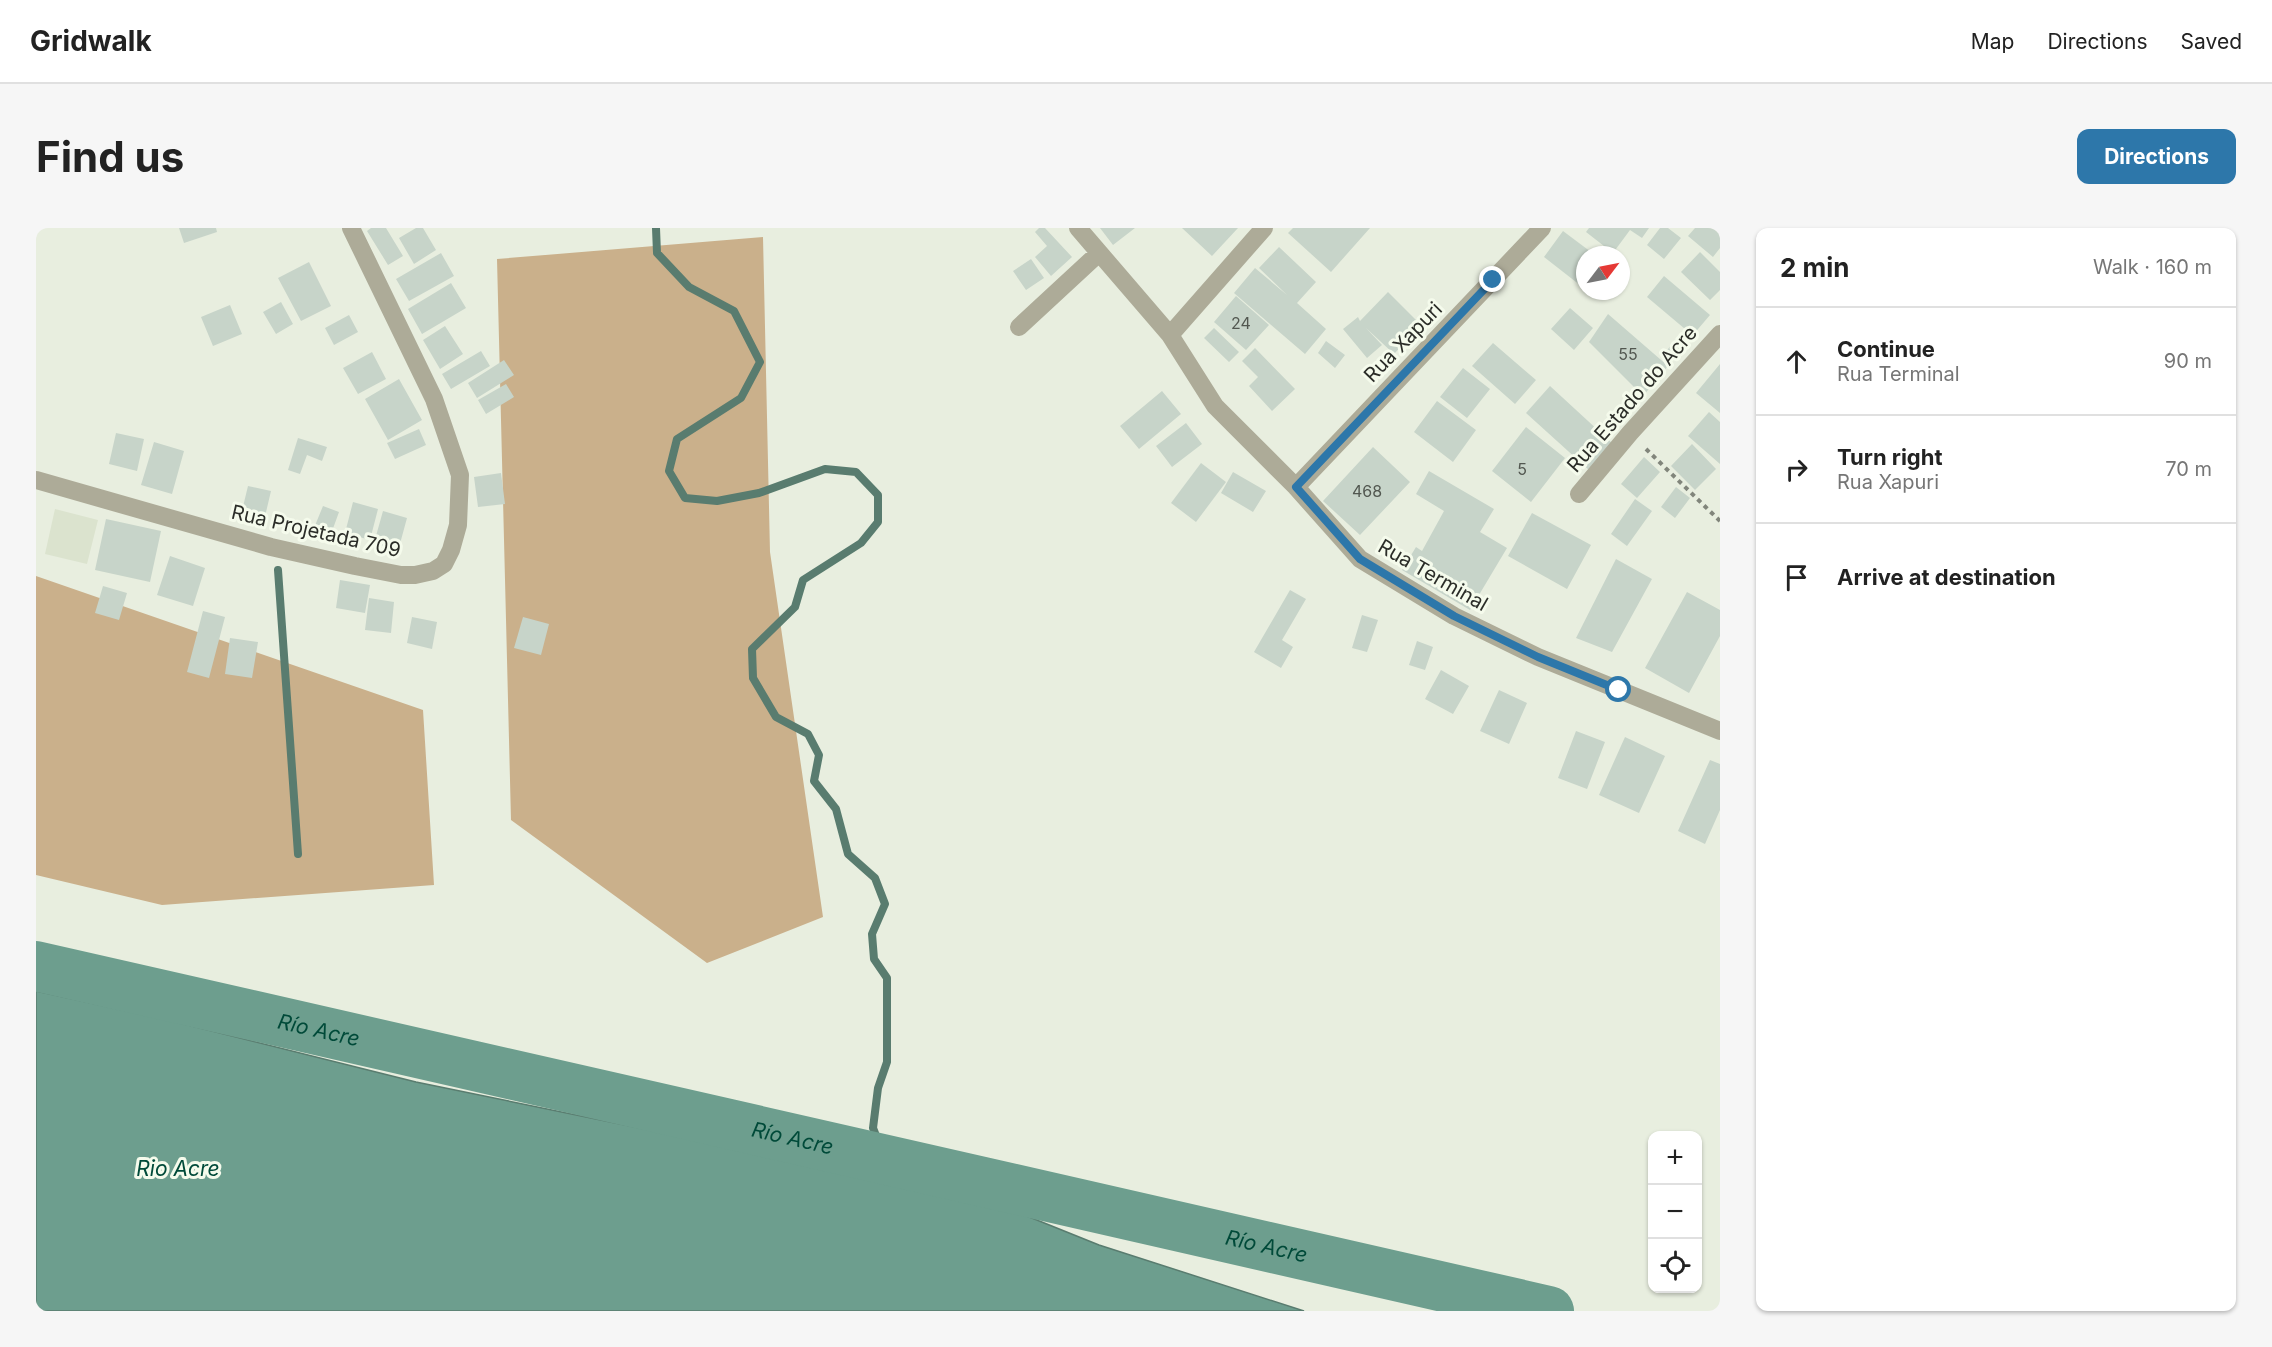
<!DOCTYPE html>
<meta charset="utf-8">
<style>
:root{--surface:#fff;--page:#f6f6f6;--text:#222;--muted:#767676;--line:#e0e0e0;--accent:#2d77aa}
body{margin:0;font-family:Inter,sans-serif;background:var(--page);color:var(--text)}
.controls{position:absolute;right:18px;bottom:18px;display:grid;overflow:hidden;border-radius:12px;box-shadow:0 2px 4px #0004}
.controls button{width:54px;height:54px;display:grid;place-items:center;padding:0;border:0;border-bottom:2px solid var(--line);background:var(--surface);color:var(--text);font:30px sans-serif}
.compass{position:absolute;left:1540px;top:18px;width:54px;height:54px;border-radius:50%;background:var(--surface);box-shadow:0 2px 4px #0004;rotate:58deg}
.stop{position:absolute;width:18px;height:18px;margin:-14px;border:4px solid #2d77aa;border-radius:50%;background:#fff}
.stop.end{background:#2d77aa;border-color:#fff;box-shadow:0 2px 6px #0008}
.list{margin:0;padding:0;list-style:none}
h2{display:flex;justify-content:space-between;align-items:center;height:78px;margin:0;padding:0 24px;font-size:26px}
h2 small{font-size:20px;font-weight:400;color:var(--muted)}
.list li{display:grid;grid-template-columns:39px 1fr auto;gap:18px;align-items:center;box-sizing:border-box;height:108px;padding:0 24px;border-top:2px solid var(--line)}
.list b{display:block;font-size:22px;white-space:nowrap}
.list p{margin:0;font-size:20px;white-space:nowrap;color:var(--muted)}
.list em{font-size:20px;font-style:normal;color:var(--muted)}
.icon{flex:none;width:33px;height:33px;fill:none;stroke:currentColor;stroke-width:2;stroke-linecap:round;stroke-linejoin:round}
.map{position:relative;flex:none;width:1684px;height:1083px;overflow:hidden;border-radius:12px}
header{display:flex;align-items:center;gap:36px;box-sizing:border-box;height:84px;padding:0 30px;background:var(--surface);border-bottom:2px solid var(--line)}
header strong{font-size:28px}
nav{display:flex;gap:33px;margin-inline-start:auto;font-size:21px}
.intro{display:flex;align-items:center;justify-content:space-between;box-sizing:border-box;height:144px;padding:0 36px}
h1{margin:0;font-size:42px}
.button{padding:15px 27px;border-radius:12px;background:var(--accent);color:#fff;font-size:21px;font-weight:700}
main{display:flex;gap:36px;padding:0 36px}
aside{flex:1;background:var(--surface);border-radius:12px;box-shadow:0 2px 4px #0004}
.map>svg:first-child{display:block}
</style>
<header>
<strong>Gridwalk</strong>
<nav><a>Map</a><a>Directions</a><a>Saved</a></nav>
</header>
<div class="intro"><h1>Find us</h1><a class="button">Directions</a></div>
<main>
<div class="map">
<svg width="1684" height="1083" viewBox="0 0 1684 1083">
<rect width="100%" height="100%" fill="#e8eedf"/>
<path fill="#dbe3ce" d="M19 281 62 292 51 336 9 326Z"/>
<path fill="#cab08b" d="M727 9 734 324 787 689 671 735 475 592 461 31Z
M0 348 387 482 398 657 126 677 0 647Z"/>
<path fill="#6d9e8e" stroke="#597c6f" stroke-width="1.5" d="M0 763 128 791 380 854 633 906 849 931 1063 1017 1268 1083H0Z"/>
<g fill="none" stroke-linecap="round" stroke-linejoin="round">
<path stroke="#597c6f" stroke-width="8" d="M620 0 621 25 653 59 698 83 724 134 705 170 641 211 633 243 649 270 681 273 723 265 789 241 820 244 842 267V294L825 315 767 352 759 379 716 421 717 450 740 489 772 506 783 527 778 553 800 581 812 626 839 650 849 676 836 706 838 731 851 750V834L842 860 837 900 849 931
M242 342 262 626"/>
<path stroke="#6d9e8e" stroke-width="50" id="s1" d="M0 738 1513 1083"/>
</g>
<path fill="#c7d4c9" d="M143 0H180L181 4 148 15Z
M335 0H350L367 28 352 37 331 3Z
M380 0H387L400 22 378 36 363 10Z
M1003 0H1009L1036 29 1015 48 999 29 1011 18 999 4Z
M1064 0H1099L1077 17Z
M1146 0H1202L1176 28Z
M1257 0H1334L1295 44 1252 5Z
M1553 0H1613L1606 10 1594 2 1577 25 1550 4Z
M1624 0H1632L1645 10 1628 31 1611 17Z
M1659 0H1678L1684 5V20L1677 29 1652 8Z
M1527 3 1559 27H1549V61L1508 29Z
M1243 19 1280 54 1261 75 1290 101 1269 126 1198 65 1219 40 1251 67 1223 40Z
M1664 24 1684 44V62L1674 72 1645 44Z
M405 25 418 48 373 73 360 51Z
M995 31 1008 50 990 62 977 43Z
M273 34 295 78 265 93 242 50Z
M1628 48 1674 87 1634 134 1626 128 1649 101 1611 69Z
M415 55 430 80 386 106 372 81Z
M1552 63H1565L1561 70Z
M1352 64 1385 97 1358 126 1330 100 1346 117 1331 130 1307 101 1322 89 1324 93Z
M1200 68 1233 97 1210 122 1178 94Z
M245 74 257 96 240 106 227 84Z
M194 77 206 106 177 118 165 89Z
M1534 80 1557 100 1538 122 1515 101Z
M1572 86 1632 138 1607 168 1553 114Z
M313 87 322 104 298 117 289 100Z
M409 98 427 126 404 141 387 112Z
M1178 100 1203 124 1193 134 1168 110Z
M1290 113 1309 127 1299 140 1282 125Z
M1457 115 1500 152 1479 176 1436 138Z
M1219 120 1259 161 1236 183 1213 158 1222 149 1206 133Z
M445 123 454 138 415 161 406 146Z
M336 124 350 151 322 166 307 140Z
M468 132 478 147 441 170 432 155Z
M1684 136V185L1660 165Z
M1427 140 1454 161 1431 190 1404 169Z
M363 151 386 192 352 212 329 171Z
M470 156 478 169 450 186 442 172Z
M1514 158 1577 216 1553 242 1490 185Z
M1126 163 1145 186 1103 221 1084 198Z
M1401 173 1440 202 1417 234 1378 204Z
M1673 184 1684 194V236L1652 208Z
M1150 195 1166 216 1136 239 1120 218Z
M1490 199 1529 230 1495 274 1456 243Z
M383 201 390 217 359 231 351 215Z
M80 205 108 211 101 243 73 236Z
M262 210 291 219 286 233 271 227 264 246 252 242Z
M118 214 148 223 136 266 105 257Z
M1656 216 1680 241 1659 262 1635 238Z
M1337 219 1374 254 1324 307 1287 273Z
M1608 229 1624 244 1601 270 1585 256Z
M1165 235 1190 254 1160 294 1135 275Z
M1393 243 1458 281 1444 304 1471 320 1434 382 1366 342 1380 319 1386 323 1408 283 1380 266Z
M1197 244 1230 263 1217 284 1185 265Z
M465 245 469 276 442 279 438 249Z
M212 258 235 263 227 297 204 291Z
M1640 259 1654 270 1639 290 1625 279Z
M1599 271 1616 283 1591 318 1575 306Z
M317 274 342 281 334 312 309 305Z
M287 278 303 284 295 306 278 300Z
M347 283 371 290 362 323 338 315Z
M1496 285 1555 317 1531 361 1472 328Z
M70 291 125 303 114 354 59 342Z
M134 328 169 340 157 378 121 367Z
M1580 331 1616 351 1576 424 1540 410Z
M304 352 334 357 329 385 300 380Z
M67 358 91 365 83 392 59 385Z
M1254 362 1270 371 1246 412 1257 419 1245 440 1218 424Z
M1651 364 1684 382V408L1653 465 1609 440Z
M333 370 358 374 355 405 329 402Z
M167 383 189 389 173 450 151 444Z
M1326 387 1342 392 1331 424 1316 420Z
M376 389 401 394 396 421 371 415Z
M487 389 513 396 505 427 478 420Z
M194 410 222 414 216 450 189 446Z
M1381 413 1397 419 1389 442 1373 437Z
M1405 442 1433 458 1417 486 1389 471Z
M1463 462 1491 475 1473 516 1444 503Z
M1540 503 1569 514 1551 561 1522 550Z
M1589 509 1629 528 1603 585 1563 567Z
M1674 532 1684 536V582L1669 616 1642 603Z"/>
<g fill="none" stroke-linecap="round" stroke-linejoin="round">
<path stroke="#81857b" stroke-width="4" stroke-dasharray="4.5 4.5" stroke-linecap="butt" d="M1610 221 1684 293"/>
<path stroke="#adab98" stroke-width="18" d="M1042 0 1134 107 1179 178 1260 259 1324 331 1418 388 1502 429 1684 503
M983 99 1063 25
M1134 107 1228 0
M0 252 235 319 319 338 365 347H379L397 343 408 336 415 322 422 297 424 247 398 171 315 0
M1260 259 1506 0
M1543 266 1594 205 1684 106"/>
</g>
<g fill="none" stroke-linecap="round" stroke-linejoin="round">
<path stroke="#2d77aa" stroke-width="8" d="M1457 52 1260 259 1324 331 1418 388 1502 429 1583 462"/>
</g>
<g text-anchor="middle" stroke-width="6" stroke-linejoin="round" paint-order="stroke">
<g font-size="16" fill="#525750">
<text x="1205" y="101">24</text>
<text x="1592" y="132">55</text>
<text x="1486" y="247">5</text>
<text x="1331" y="269">468</text>
</g>
<g font-size="20" fill="#2b2d28" stroke="#f5fbec">
<text transform="translate(1367 114) rotate(-46)" y="7">Rua Xapuri</text>
<text transform="translate(1596 171) rotate(-49)" y="7">Rua Estado do Acre</text>
<text transform="translate(280 303) rotate(13)" y="7">Rua Projetada 709</text>
<text transform="translate(1397 347) rotate(30)" y="7">Rua Terminal</text>
</g>
<g font-size="21" font-style="italic" fill="#004a39" stroke="#f5fbec">
<text dy="7" stroke="none"><textPath href="#s1" startOffset="290">Río Acre</textPath></text>
<text dy="7" stroke="none"><textPath href="#s1" startOffset="776">Río Acre</textPath></text>
<text x="142" y="948">Rio Acre</text>
<text dy="7" stroke="none"><textPath href="#s1" startOffset="1262">Río Acre</textPath></text>
</g>
</g>
</svg>
<div class="controls">
<button>+</button>
<button>−</button>
<button><svg class="icon" aria-label="locate" viewBox="0 0 24 24"><circle cx="12" cy="12" r="6"/><path d="M12 2v4M12 18v4M2 12h4M18 12h4"/></svg></button>
</div>
<svg class="compass" viewBox="-18 -18 36 36"><path d="M0-13l5 13h-10z" fill="#e53935"/><path d="M0 13l5-13h-10z" fill="#767676"/></svg>
<div class="stop" style="left:1583px;top:462px"></div>
<div class="stop end" style="left:1457px;top:52px"></div>
</div>
<aside>
<h2>2 min<small>Walk · 160 m</small></h2>
<ul class="list">
<li><svg class="icon" aria-label="ahead" viewBox="0 0 24 24"><path d="M12 20V5M6 11l6-6 6 6"/></svg><div><b>Continue</b><p>Rua Terminal</p></div><em>90 m</em></li>
<li><svg class="icon" aria-label="right" viewBox="0 0 24 24"><path d="M7 20v-9h11M14 6l5 5-5 5"/></svg><div><b>Turn right</b><p>Rua Xapuri</p></div><em>70 m</em></li>
<li><svg class="icon" aria-label="arrive" viewBox="0 0 24 24"><path d="M6 21V4h12l-3 4 3 4H6"/></svg><div><b>Arrive at destination</b></div></li>
</ul>
</aside>
</main>
